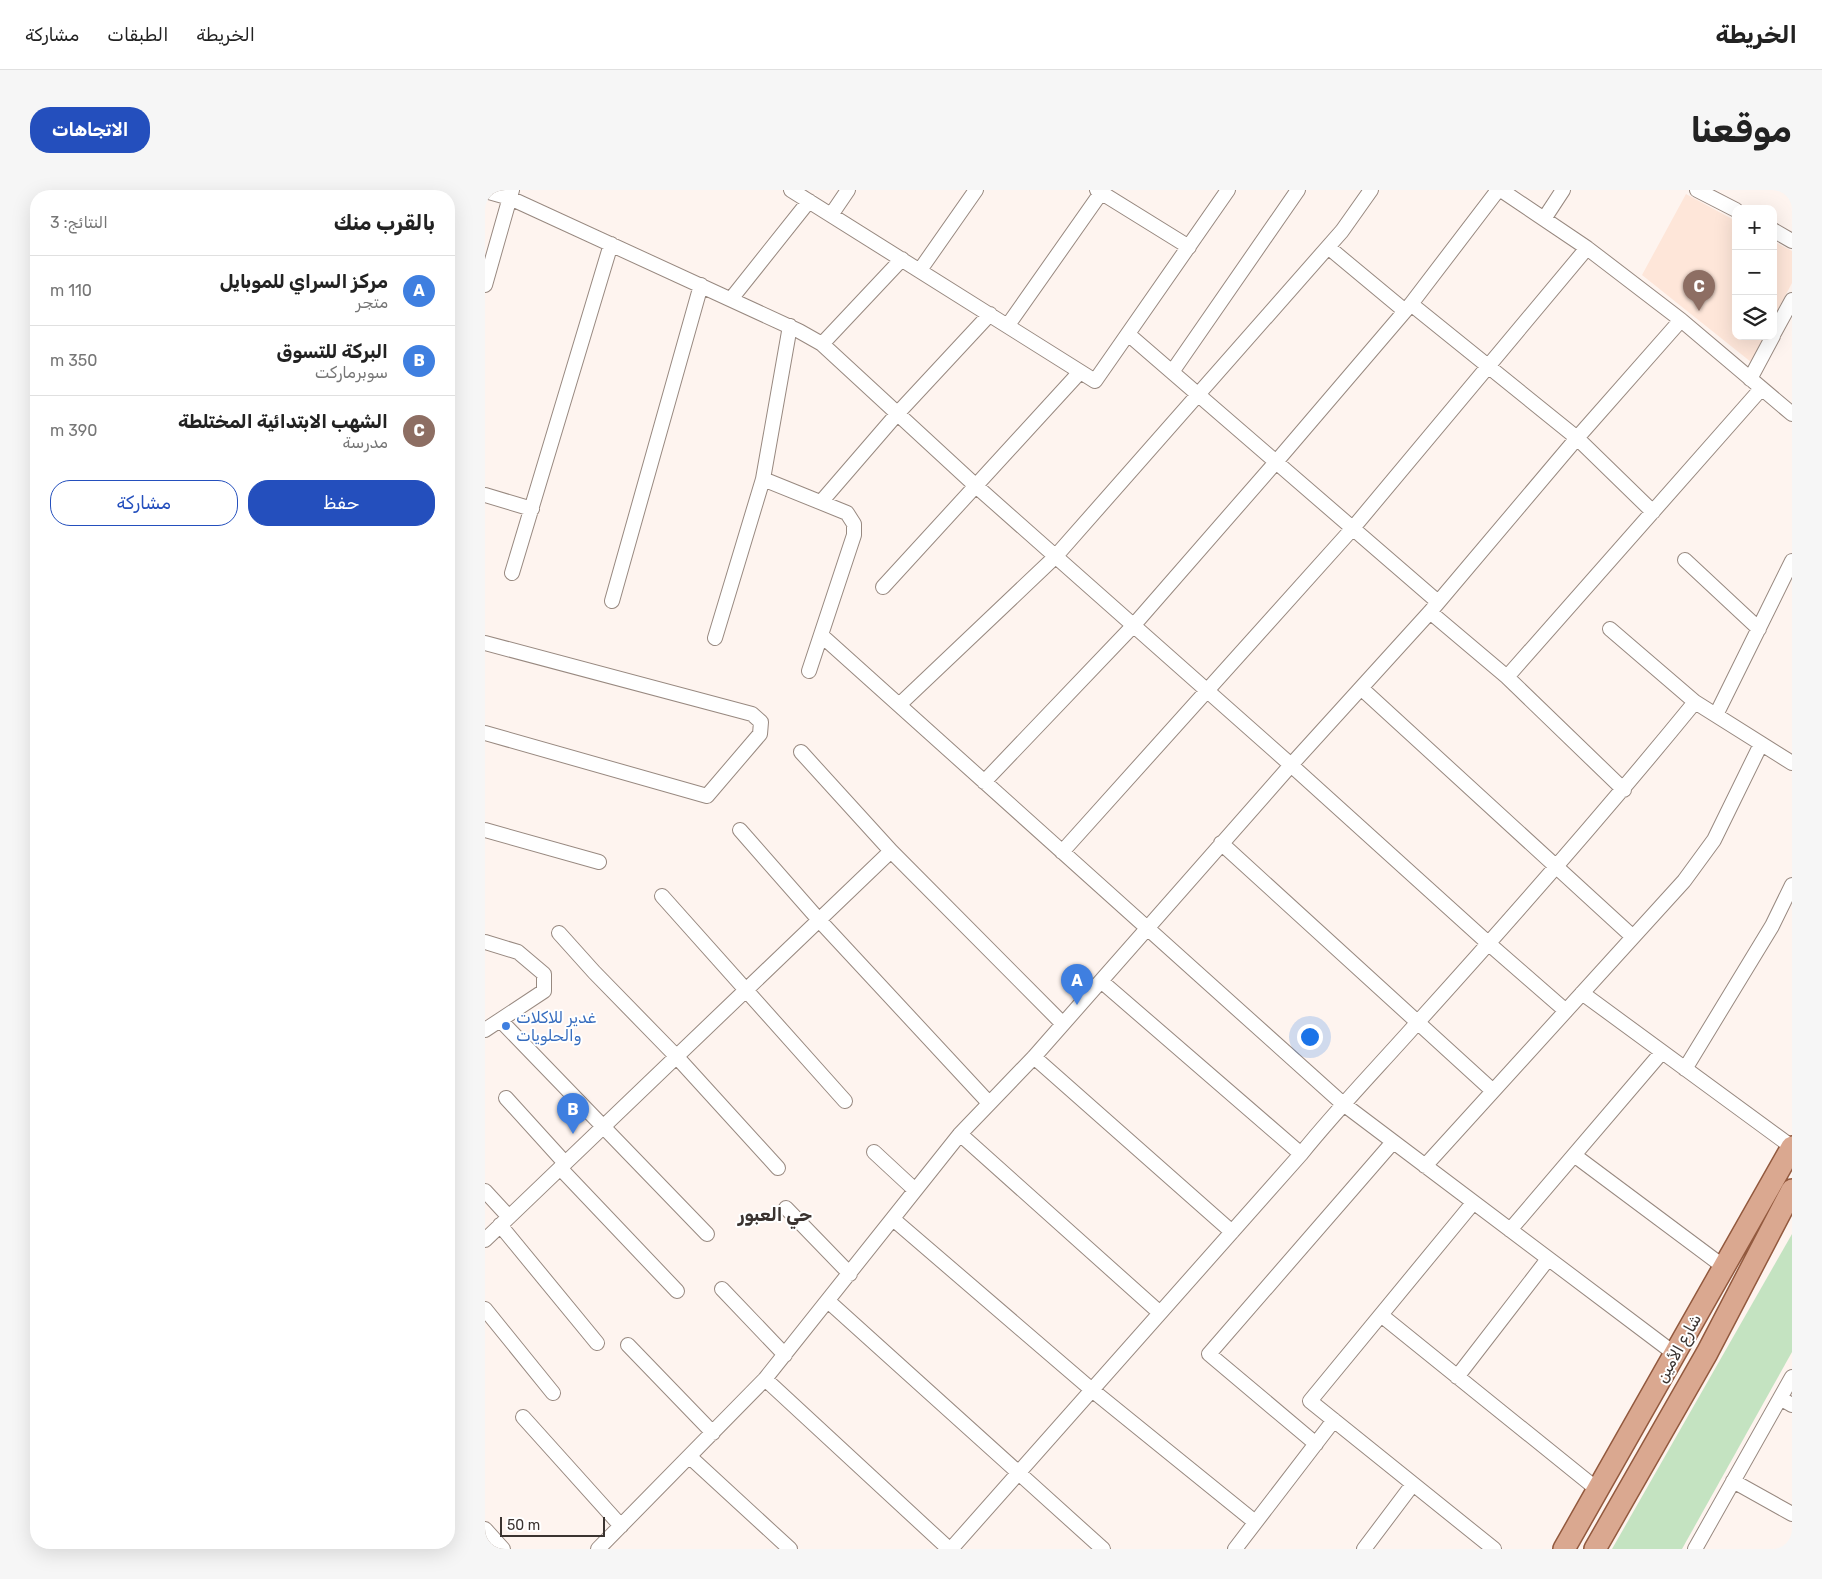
<!DOCTYPE html>
<html lang="ar">
<meta charset="utf-8">
<style>
:root{--surface:#fff;--page:#f6f6f6;--text:#222;--muted:#767676;--line:#e0e0e0;--accent:#244fbd}
body{margin:0;font-family:Rubik,"Noto Sans Arabic",sans-serif;background:var(--page);color:var(--text);direction:rtl}
.controls{position:absolute;right:15px;top:15px;display:grid;overflow:hidden;border-radius:10px;box-shadow:0 5px 20px #0002}
.controls button{width:45px;height:45px;display:grid;place-items:center;padding:0;border:0;border-bottom:1px solid var(--line);background:var(--surface);color:var(--text);font:25px sans-serif}
.scale{position:absolute;left:15px;bottom:12px;width:105px;box-sizing:border-box;padding-left:5px;border:2px solid #3a3330;border-top:0;font-size:14px;line-height:18px;white-space:nowrap;color:#3a3330;-webkit-text-stroke:4px #fff;paint-order:stroke}
.you{position:absolute;left:824px;top:846px;width:18px;height:18px;margin:-12px;border:4px solid #fff;border-radius:50%;background:#1a73e8;box-shadow:0 0 0 8px #1a73e833}
.badge{display:grid;place-items:center;width:32px;height:32px;border-radius:50%;background:var(--accent);color:#fff;font-size:16px;font-weight:700}
.pin{position:absolute;translate:-50% -41px;filter:drop-shadow(0 1px 2px #0008)}
.pin::after{content:'';position:absolute;top:26px;width:18px;height:15px;background:inherit;clip-path:polygon(0 0,100% 0,50% 100%)}
.list{margin:0;padding:0;list-style:none}
h2{display:flex;justify-content:space-between;align-items:center;height:65px;margin:0;padding:0 20px;font-size:21px}
h2 small{font-size:16px;font-weight:400;color:var(--muted)}
.list li{display:grid;grid-template-columns:32px 1fr auto;gap:15px;align-items:center;box-sizing:border-box;height:70px;padding:0 20px;border-top:1px solid var(--line)}
.list b{display:block;font-size:19px;white-space:nowrap}
.list p{margin:0;font-size:16px;white-space:nowrap;color:var(--muted)}
.list em{font-size:16px;font-style:normal;color:var(--muted)}
.actions{display:flex;gap:10px;padding:15px 20px}
.actions a{flex:1;padding:11px 0;border:1px solid var(--accent);border-radius:20px;text-align:center;font-size:18px;color:var(--accent)}
.actions .main{background:var(--accent);color:#fff}
.icon{flex:none;width:28px;height:28px;fill:none;stroke:currentColor;stroke-width:2;stroke-linecap:round;stroke-linejoin:round}
.map{position:relative;flex:none;width:1307px;height:1359px;overflow:hidden;direction:ltr;border-radius:20px}
header{display:flex;align-items:center;gap:30px;box-sizing:border-box;height:70px;padding:0 25px;background:var(--surface);border-bottom:1px solid var(--line)}
header strong{font-size:24px}
nav{display:flex;gap:28px;margin-inline-start:auto;font-size:18px}
.intro{display:flex;align-items:center;justify-content:space-between;box-sizing:border-box;height:120px;padding:0 30px}
h1{margin:0;font-size:35px}
.button{padding:12px 22px;border-radius:20px;background:var(--accent);color:#fff;font-size:18px;font-weight:700}
main{display:flex;gap:30px;padding:0 30px}
aside{flex:1;background:var(--surface);border-radius:20px;box-shadow:0 5px 20px #0002}
.map>svg:first-child{display:block}
</style>
<header>
<strong>الخريطة</strong>
<nav><a>الخريطة</a><a>الطبقات</a><a>مشاركة</a></nav>
</header>
<div class="intro"><h1>موقعنا</h1><a class="button">الاتجاهات</a></div>
<main>
<div class="map">
<svg width="1307" height="1359" viewBox="0 0 1307 1359">
<rect width="100%" height="100%" fill="#fef4ef"/>
<path fill="#fee6d9" d="M1201 4 1251 31V146H1279L1266 172 1157 85Z
M1288 51 1307 61V93L1288 129Z"/>
<path fill="#c4e3c1" d="M1307 1044V1162L1197 1359H1127Z"/>
<g fill="none" stroke-linecap="round" stroke-linejoin="round">
<defs>
<path id="street" d="M306 0 610 191 743 0
M612 0 704 57
M1016 0 1102 58 1196 130 1307 224
M1212 0 1251 20
M0 1 25 8 314 141 337 154 491 296 806 575 1003 753 1081 821
M346 25 363 0
M1059 29 1078 0
M1288 40 1307 51
M843 57 920 121
M435 80 491 0
M0 95 27 0
M246 109 324 11
M926 114 1092 248 1168 322
M523 135 618 0
M643 144 953 412
M1288 145 1307 110
M337 154 417 69
M687 182 813 0
M1265 189 1288 146
M278 289 362 323 369 334V345L324 481
M0 305 47 319
M336 312 412 224 505 124
M1200 370 1274 439
M27 383 126 54
M398 397 595 182
M127 411 216 95
M945 422 1022 487 1139 600
M1125 439 1210 512 1307 573
M336 445 857 913 1190 1164
M230 448 278 289 305 136
M0 453 267 524 276 532 275 544 222 606 0 543
M1022 487 1276 199
M876 498 1148 747
M414 515 570 367 857 41 886 0
M1231 525 1307 371
M316 562 406 661 577 833
M499 592 648 436 791 272 926 114 1013 0
M0 640 114 672
M255 640 334 730 504 913
M736 653 1008 901
M577 662 868 338 1102 58
M177 706 360 911
M74 743 109 782 191 866 293 978
M0 752 33 762 59 784V801L0 840
M616 791 816 964
M1097 803 1307 957
M15 830 222 1044
M549 867 747 1042
M1200 879 1287 736 1307 695
M21 908 80 973
M475 944 675 1123
M389 962 430 1000
M1089 965 1239 1077
M940 976 1199 691 1229 650 1276 554
M75 978 192 1101
M0 1001 24 1027
M988 1013 825 1211 1009 1359
M301 1018 365 1084
M408 1029 607 1200 770 1332
M15 1035 112 1153
M1025 1040 1177 862
M0 1050 406 661
M237 1099 300 1165
M343 1111 618 1359
M0 1119 68 1203
M896 1125 1113 1300
M143 1155 228 1243
M972 1187 1063 1069
M280 1189 464 1359
M1295 1208 1307 1215
M38 1227 136 1336
M831 1254 724 1164 908 952
M205 1267 305 1359
M1248 1291 1307 1324
M0 1339 18 1359
M113 1359 280 1189 475 944 549 867 806 575 945 422 1092 248 1196 130
M466 1359 816 964C853 918 894 876 933 832 1028 727 1121 621 1210 512
M750 1359 849 1230
M879 1359 928 1294
M1210 1359 1307 1187"/>
<path id="primary" d="M1079 1359 1307 957
M1110 1359 1222 1163 1307 1000"/>
</defs>
<use href="#street" stroke="#988980" stroke-width="16"/>
<use href="#primary" stroke="#92593e" stroke-width="24"/>
<use href="#street" stroke="#fff" stroke-width="14"/>
<use href="#primary" stroke="#daa890" stroke-width="21"/>
</g>
<circle fill="#3f7fe0" stroke="#fff" stroke-width="2" cx="21" cy="836" r="5"/>
<g text-anchor="middle" stroke-width="4" stroke-linejoin="round" paint-order="stroke">
<g font-size="16" fill="#366cbe" stroke="#fff" text-anchor="start">
<text x="31" y="833">غدير للاكلات<tspan x="31" dy="18">والحلويات</tspan></text>
</g>
<g font-size="16" fill="#3a3330" stroke="#fff">
<text transform="translate(1193 1158) rotate(-61)" y="6">شارع الأمين</text>
</g>
<g font-size="18" font-weight="bold" fill="#3a3330" stroke="#fff">
<text x="290" y="1031">حي العبور</text>
</g>
</g>
</svg>
<div class="controls">
<button>+</button>
<button>−</button>
<button><svg class="icon" aria-label="layers" viewBox="0 0 24 24"><path d="M12 4l9 5-9 5-9-5zM3 14l9 5 9-5"/></svg></button>
</div>
<div class="scale">50 m</div>
<div class="you"></div>
<div class="pin badge" style="left:592px;top:815px;background:#3f7fe0">A</div>
<div class="pin badge" style="left:88px;top:944px;background:#3f7fe0">B</div>
<div class="pin badge" style="left:1214px;top:121px;background:#8d6e63">C</div>
</div>
<aside>
<h2>بالقرب منك<small>النتائج: 3</small></h2>
<ul class="list">
<li><span class="badge" style="background:#3f7fe0">A</span><div><b>مركز السراي للموبايل</b><p>متجر</p></div><em>110 m</em></li>
<li><span class="badge" style="background:#3f7fe0">B</span><div><b>البركة للتسوق</b><p>سوبرماركت</p></div><em>350 m</em></li>
<li><span class="badge" style="background:#8d6e63">C</span><div><b>الشهب الابتدائية المختلطة</b><p>مدرسة</p></div><em>390 m</em></li>
</ul>
<div class="actions"><a class="main">حفظ</a><a>مشاركة</a></div>
</aside>
</main>
